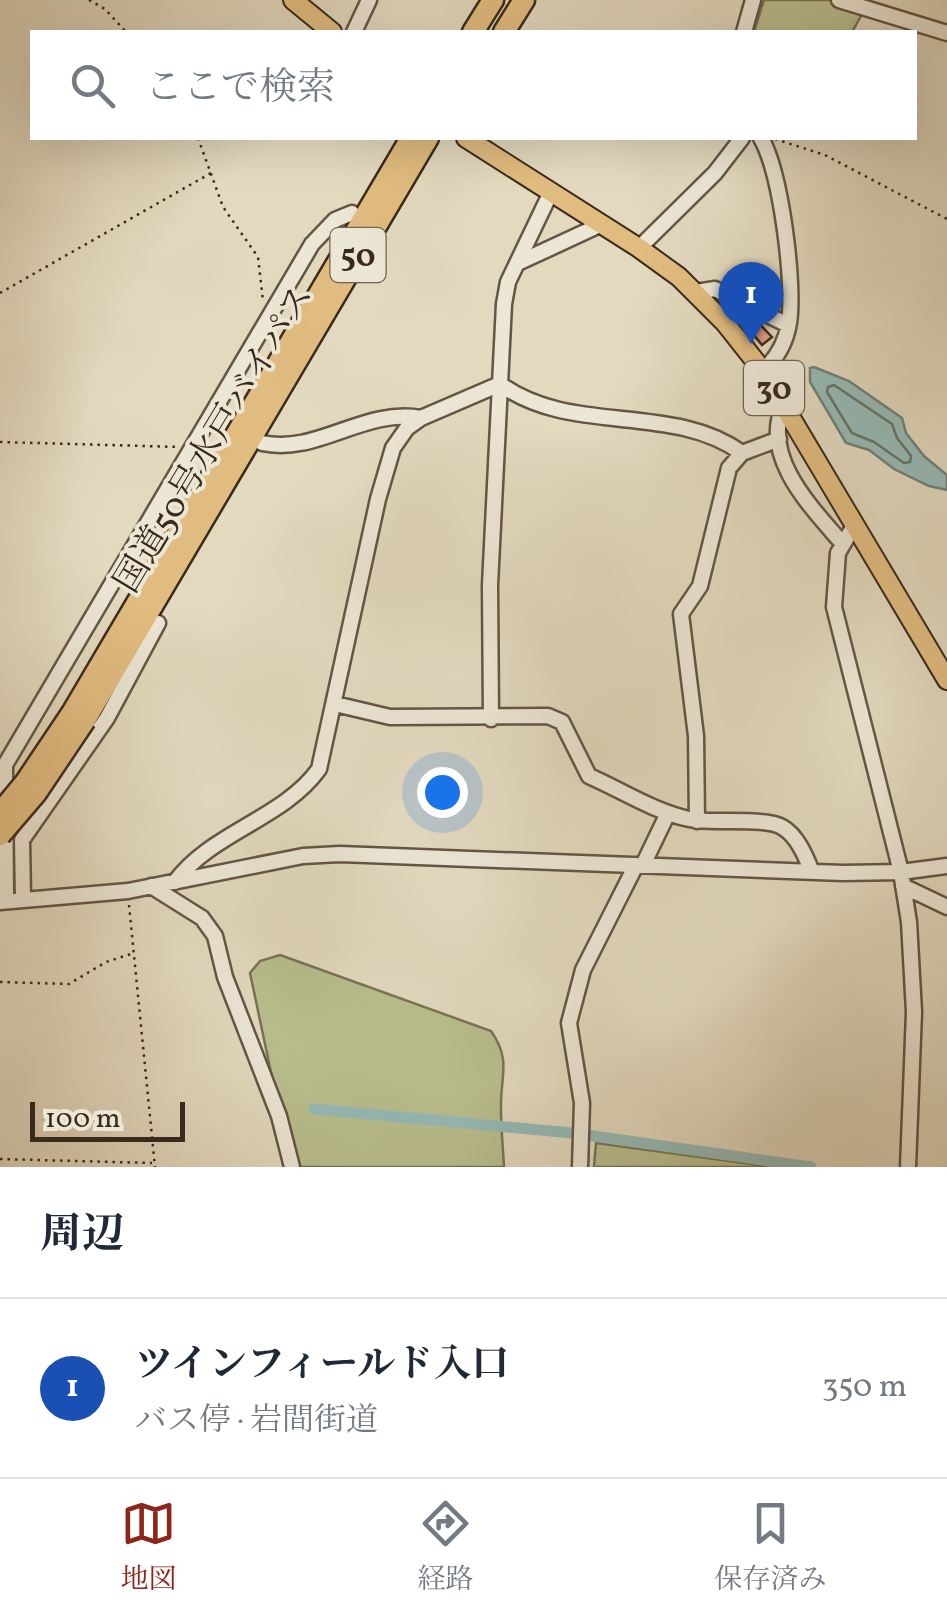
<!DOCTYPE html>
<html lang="ja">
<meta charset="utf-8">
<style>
:root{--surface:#fff;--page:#f6f6f7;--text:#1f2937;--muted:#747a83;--line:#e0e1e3;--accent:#8f2418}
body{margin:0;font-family:Vollkorn,"Noto Serif JP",serif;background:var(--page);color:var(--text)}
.scale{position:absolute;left:30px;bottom:25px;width:155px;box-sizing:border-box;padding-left:10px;border:5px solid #3a2a1b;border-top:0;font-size:28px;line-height:35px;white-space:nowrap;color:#3a2a1b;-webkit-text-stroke:8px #ece6d5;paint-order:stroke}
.you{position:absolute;left:442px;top:792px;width:35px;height:35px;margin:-25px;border:8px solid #fff;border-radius:50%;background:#1a73e8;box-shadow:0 0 0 15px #1a73e833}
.badge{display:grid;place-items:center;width:65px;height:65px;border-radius:50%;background:var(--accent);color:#fff;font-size:32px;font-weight:700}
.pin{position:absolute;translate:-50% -82px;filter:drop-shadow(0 2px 5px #0008)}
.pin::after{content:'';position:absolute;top:52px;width:35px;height:30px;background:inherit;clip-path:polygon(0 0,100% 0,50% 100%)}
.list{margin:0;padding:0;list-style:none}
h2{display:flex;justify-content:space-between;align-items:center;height:130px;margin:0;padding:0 40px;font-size:42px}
h2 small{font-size:32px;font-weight:400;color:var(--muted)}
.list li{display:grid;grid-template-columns:65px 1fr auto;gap:30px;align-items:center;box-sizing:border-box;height:180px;padding:0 40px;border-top:2px solid var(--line)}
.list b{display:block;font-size:38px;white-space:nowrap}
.list p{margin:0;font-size:32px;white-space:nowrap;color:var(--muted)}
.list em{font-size:32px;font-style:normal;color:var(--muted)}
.icon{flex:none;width:55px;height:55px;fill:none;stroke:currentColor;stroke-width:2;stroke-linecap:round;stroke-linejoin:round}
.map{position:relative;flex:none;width:947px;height:1167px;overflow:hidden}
.search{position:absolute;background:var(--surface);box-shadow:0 10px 40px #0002;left:30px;right:30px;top:30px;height:110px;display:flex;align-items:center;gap:25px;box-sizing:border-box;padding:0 35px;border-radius:0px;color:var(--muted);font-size:38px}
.sheet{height:310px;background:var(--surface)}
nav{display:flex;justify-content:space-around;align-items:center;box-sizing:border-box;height:140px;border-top:2px solid var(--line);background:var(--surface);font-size:28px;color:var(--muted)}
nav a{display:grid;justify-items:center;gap:5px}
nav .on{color:var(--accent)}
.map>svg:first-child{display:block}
</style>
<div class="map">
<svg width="947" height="1167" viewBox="0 0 947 1167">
<rect width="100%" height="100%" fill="#e2d9bf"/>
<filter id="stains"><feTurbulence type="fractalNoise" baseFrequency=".002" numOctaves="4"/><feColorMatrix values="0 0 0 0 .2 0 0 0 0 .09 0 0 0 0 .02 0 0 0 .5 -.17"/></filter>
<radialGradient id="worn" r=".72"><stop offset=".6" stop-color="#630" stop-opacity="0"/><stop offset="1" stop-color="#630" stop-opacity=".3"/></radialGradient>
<path fill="#b9be8e" stroke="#7a7454" stroke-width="2.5" d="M764 0H870L852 32H754Z
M280 955 491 1031C512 1061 500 1076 501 1109 501 1128 503 1148 504 1167H291L250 973 260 961Z
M596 1143 774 1167H594Z"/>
<path fill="#95bab6" stroke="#718078" stroke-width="2.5" d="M814 367 849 381 902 418 906 433 924 456 947 475V490L929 486 894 469 869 450 846 443 810 382V368Z"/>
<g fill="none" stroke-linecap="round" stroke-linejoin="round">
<path stroke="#687268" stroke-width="2.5" d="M834 385 892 424 897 438 911 456 910 462 904 463 874 442 852 433 827 392 828 387Z"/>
<path stroke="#95bab6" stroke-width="11" d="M314 1109 572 1133
M586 1135 811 1167"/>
</g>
<path fill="#e19d84" stroke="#3a2a1b" stroke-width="2.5" d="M753 317 772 337 762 345 745 324Z"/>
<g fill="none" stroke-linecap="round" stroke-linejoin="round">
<defs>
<path id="minor" d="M839 0 947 33
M354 32 369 0
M744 32 753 0
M761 138C781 173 795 283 789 323 786 342 777 358 763 371
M639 248 715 173 742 138
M520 262 602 224
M696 292 715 289 788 325
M500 384C571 436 671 402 742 453
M784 405C760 456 811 507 842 543
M262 443C317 455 363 408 421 418
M855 524 838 553 834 607 901 872 909 922 914 1012 908 1167
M335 704 390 717 548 716 562 722 589 776C621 790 655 812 689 819 713 824 765 817 782 827 797 835 806 857 812 872
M491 719 490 585 504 304 508 282 551 192
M697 821 696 736 681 614 700 586 729 468 742 453 779 439
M643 865 668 813
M175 882C212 832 283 819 319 769L378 499 393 448 407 428 421 418 500 384
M151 886 202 918 215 936 225 977 279 1116 292 1167
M903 886 947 907
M23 898 22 840 107 718 158 623
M6 899 5 765 312 244 335 220 352 213
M0 902 128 891 303 856 340 854 843 873 901 872 947 866
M580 1167 582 1103 569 1023 583 970 636 865"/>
<path id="major" d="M293 0 332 32
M466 138 639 248 679 277 725 323 763 371 947 680"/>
<path id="highway" d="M473 32 493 0
M504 32 524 0
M72 713 411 138
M85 720 428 138"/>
</defs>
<use href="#minor" stroke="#645644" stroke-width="19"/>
<use href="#major" stroke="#3a2a1b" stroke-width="22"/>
<use href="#highway" stroke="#3a2a1b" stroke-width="25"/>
<path stroke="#3a2a1b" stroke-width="2.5" stroke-dasharray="2.5 5" stroke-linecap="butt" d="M89 0 105 9 126 32
M198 138 223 207 258 257 263 301
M775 139 825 155 947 219
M0 293 211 173
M0 442 180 447
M129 905 155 1167
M0 982 69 984 106 962 131 954
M0 1159 152 1163"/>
<use href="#minor" stroke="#ece6d5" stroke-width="14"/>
<use href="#major" stroke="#e1bc80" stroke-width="18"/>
<use href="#highway" stroke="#e1bc80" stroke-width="20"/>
<defs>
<path id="highway-bridge" d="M0 813 25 783 72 713
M0 835 36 793 85 720"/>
</defs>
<use href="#highway-bridge" stroke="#3a2a1b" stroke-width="25" stroke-linecap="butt"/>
<use href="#highway-bridge" stroke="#e1bc80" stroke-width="20"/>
</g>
<g text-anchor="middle" stroke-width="8" stroke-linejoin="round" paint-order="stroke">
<g fill="#ece6d5" stroke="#6f6253" stroke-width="2.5">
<rect x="330.5" y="228" width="55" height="54" rx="8"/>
<rect x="744" y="361" width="60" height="54" rx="8"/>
</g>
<g font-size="32" font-weight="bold" fill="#3a2a1b">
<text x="358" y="266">50</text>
<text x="774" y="399">30</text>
</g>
<g font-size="35" fill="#3a2a1b" stroke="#ece6d5">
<text transform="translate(213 438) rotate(-59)" y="12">国道50号水戸バイパス</text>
</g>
</g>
<rect width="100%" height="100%" filter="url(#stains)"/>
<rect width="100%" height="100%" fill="url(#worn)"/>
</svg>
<div class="scale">100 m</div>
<div class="you"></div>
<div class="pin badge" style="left:751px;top:344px;background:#1a4fb4">1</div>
<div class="search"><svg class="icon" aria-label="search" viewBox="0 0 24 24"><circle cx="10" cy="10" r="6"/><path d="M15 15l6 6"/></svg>ここで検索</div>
</div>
<section class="sheet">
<h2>周辺<small></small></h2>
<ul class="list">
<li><span class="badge" style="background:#1a4fb4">1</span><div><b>ツインフィールド入口</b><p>バス停 · 岩間街道</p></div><em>350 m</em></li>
</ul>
</section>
<nav>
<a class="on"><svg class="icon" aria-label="map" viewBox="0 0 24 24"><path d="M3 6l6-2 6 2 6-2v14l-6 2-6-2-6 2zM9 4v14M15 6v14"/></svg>地図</a>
<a><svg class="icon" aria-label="directions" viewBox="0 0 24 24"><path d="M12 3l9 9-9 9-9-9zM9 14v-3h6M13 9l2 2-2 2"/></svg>経路</a>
<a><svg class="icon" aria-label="saved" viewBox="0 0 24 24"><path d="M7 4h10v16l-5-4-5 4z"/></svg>保存済み</a>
</nav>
